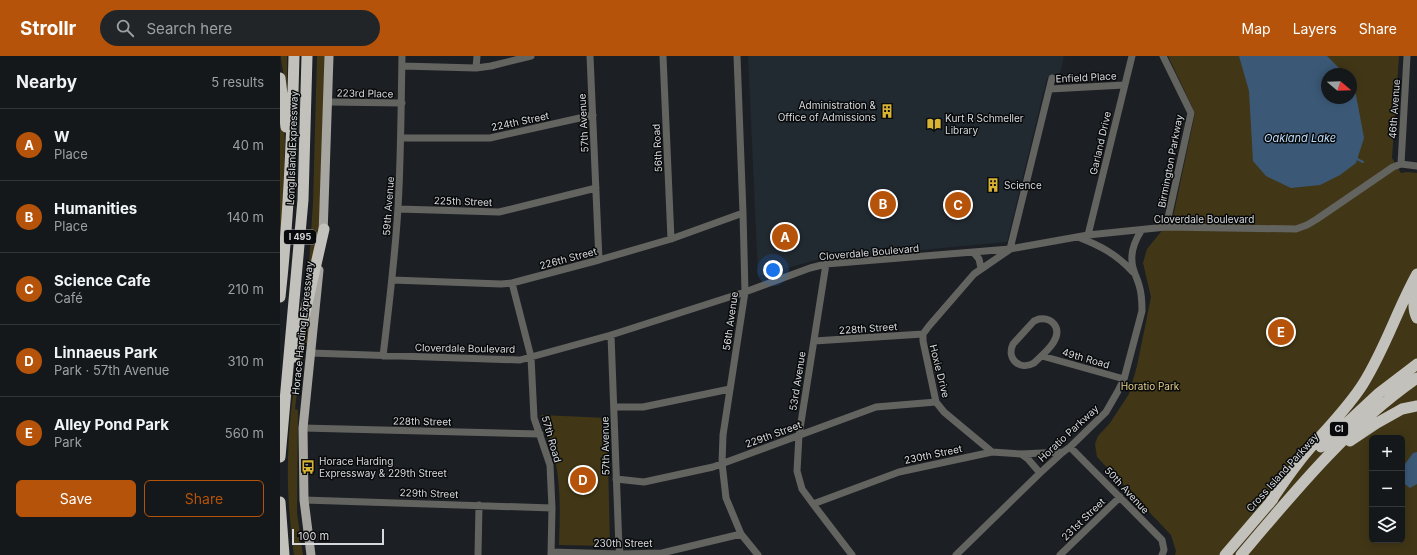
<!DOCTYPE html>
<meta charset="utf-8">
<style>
:root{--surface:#15181b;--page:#222528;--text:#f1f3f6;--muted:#9da0a3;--line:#34373a;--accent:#b45309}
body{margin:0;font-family:Inter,sans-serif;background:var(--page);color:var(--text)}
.controls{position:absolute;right:12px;bottom:12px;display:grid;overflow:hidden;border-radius:6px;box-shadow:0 2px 10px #0003}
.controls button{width:36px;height:36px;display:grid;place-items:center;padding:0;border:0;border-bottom:1px solid var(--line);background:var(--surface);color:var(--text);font:20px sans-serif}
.compass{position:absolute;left:1041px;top:12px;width:36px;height:36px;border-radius:50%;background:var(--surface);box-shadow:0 2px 10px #0003;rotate:109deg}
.scale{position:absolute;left:12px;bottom:10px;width:92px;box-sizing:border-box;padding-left:4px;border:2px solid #d6d8db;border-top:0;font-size:11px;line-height:14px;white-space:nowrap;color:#d6d8db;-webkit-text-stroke:3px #080a0b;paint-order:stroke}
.you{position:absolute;left:493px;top:214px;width:14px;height:14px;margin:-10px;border:3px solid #fff;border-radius:50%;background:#1a73e8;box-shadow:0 0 0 6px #1a73e833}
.badge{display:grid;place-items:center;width:26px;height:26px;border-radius:50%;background:var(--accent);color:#fff;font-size:13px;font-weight:700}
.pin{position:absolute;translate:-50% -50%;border:2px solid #fff;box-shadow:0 1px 4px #0006}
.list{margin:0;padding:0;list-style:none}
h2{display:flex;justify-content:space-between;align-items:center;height:52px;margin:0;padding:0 16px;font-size:17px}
h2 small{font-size:13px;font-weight:400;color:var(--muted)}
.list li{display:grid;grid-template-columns:26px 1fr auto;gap:12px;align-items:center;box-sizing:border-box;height:72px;padding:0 16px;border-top:1px solid var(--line)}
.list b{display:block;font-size:15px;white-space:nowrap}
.list p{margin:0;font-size:13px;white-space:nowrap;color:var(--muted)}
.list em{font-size:13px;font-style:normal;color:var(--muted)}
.actions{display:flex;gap:8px;padding:12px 16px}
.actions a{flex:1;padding:9px 0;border:1px solid var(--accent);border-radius:6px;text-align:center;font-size:14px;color:var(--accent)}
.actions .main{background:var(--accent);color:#fff}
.icon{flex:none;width:22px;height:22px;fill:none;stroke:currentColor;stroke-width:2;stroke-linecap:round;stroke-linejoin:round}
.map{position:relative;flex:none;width:1137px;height:499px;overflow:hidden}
header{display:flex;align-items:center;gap:24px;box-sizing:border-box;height:56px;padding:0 20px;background:var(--accent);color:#fff}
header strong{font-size:19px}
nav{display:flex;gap:22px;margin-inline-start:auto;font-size:14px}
.search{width:280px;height:36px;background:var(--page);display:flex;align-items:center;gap:10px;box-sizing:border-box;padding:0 14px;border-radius:22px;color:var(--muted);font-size:15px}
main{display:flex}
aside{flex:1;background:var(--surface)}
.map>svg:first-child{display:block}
</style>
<header>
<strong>Strollr</strong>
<div class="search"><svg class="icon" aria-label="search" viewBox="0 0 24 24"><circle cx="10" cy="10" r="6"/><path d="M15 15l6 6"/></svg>Search here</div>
<nav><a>Map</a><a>Layers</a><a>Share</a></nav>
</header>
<main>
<aside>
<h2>Nearby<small>5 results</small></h2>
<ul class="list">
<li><span class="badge">A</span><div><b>W</b><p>Place</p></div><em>40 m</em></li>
<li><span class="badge">B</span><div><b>Humanities</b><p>Place</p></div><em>140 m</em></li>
<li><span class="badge">C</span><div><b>Science Cafe</b><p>Café</p></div><em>210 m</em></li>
<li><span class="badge">D</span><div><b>Linnaeus Park</b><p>Park · 57th Avenue</p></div><em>310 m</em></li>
<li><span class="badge">E</span><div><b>Alley Pond Park</b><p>Park</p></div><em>560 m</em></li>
</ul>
<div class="actions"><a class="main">Save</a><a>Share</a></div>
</aside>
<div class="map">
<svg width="1137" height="499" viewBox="0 0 1137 499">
<rect width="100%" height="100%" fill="#1c2024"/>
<path fill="#212931" d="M468 0H784L779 22H767L727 186 536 204 478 220Z"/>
<path fill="#413717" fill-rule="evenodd" d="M1 0H7V41L1 3Z
M37 0H45L39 176 32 209 29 208 33 147Z
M888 0H1119L1112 102 1121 117 1127 116 1137 117V499H895L896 495 891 479 817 401 815 388 818 380 830 367 849 338 857 310 871 241 863 207 867 193 893 161 915 57ZM1047 18H1071V42H1047ZM1092 382H1122V484H1092Z
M0 60 4 67 5 88 2 166 0 188Z
M35 220 27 287H23L15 353 18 354 17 457 23 499H14C10 468 7 436 8 404 9 342 22 280 35 220Z
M261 359 327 362 330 490 279 489C280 460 281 431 275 403 272 388 266 373 261 359Z"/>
<path fill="#3b5977" d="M959 0H1047L1065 18H1047V42H1071V28L1076 39 1084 82 1076 107 1060 119 1040 129 1011 132 986 120 973 105 969 35Z
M1137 396V428L1130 432 1122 426V412L1133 397Z"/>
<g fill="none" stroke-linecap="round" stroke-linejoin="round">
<path stroke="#3b5977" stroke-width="2" d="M1077 103 1083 106"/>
<path stroke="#636360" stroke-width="7" d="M310 0 319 204
M383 0 391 183
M457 0 463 157 465 236 443 379 442 407 446 442 461 478 478 499
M883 0 911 57 886 171
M122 10 196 12 211 10 251 0
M196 12 197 0
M770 33 844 29
M49 46 122 47
M121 82H210L313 59
M1121 108 1127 0
M1121 108 1137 110
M118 153 219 156 316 132
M808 179 852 0
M798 181C821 190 836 198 853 216
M730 193 772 22
M694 197 699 203 701 212
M546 208 519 379 517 415 522 433 533 448 572 499
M112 224 221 228 232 227 319 204 391 183 463 157
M232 227 251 301 254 362 270 409 272 452 271 499
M759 263C765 262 770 263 774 268 785 282 762 299 754 307 740 315 726 303 733 288L754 265Z
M331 279 339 492 341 499
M534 285 643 278
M30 297 240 304 331 279 465 236 530 212 546 208 730 193 808 179 886 171 1016 173 1027 169 1037 163 1113 111 1121 108
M103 300C109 251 115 201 118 152 121 101 121 51 122 0
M762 300 844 323
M334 351H363L450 333
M23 372 260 378
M790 391 882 484 884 494 882 499
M712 396 664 356 656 346 643 285V278L649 270 694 218 729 194
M741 398 748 403 760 417
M336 423 364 426 433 411 596 351 656 346
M24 444 272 452
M533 448 619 416 712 396 741 398 783 396
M271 496 341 498 382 497 461 478
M198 499 199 449
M676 499 760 417 783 396 790 391 826 356 838 335 844 323 862 255C862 246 862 238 859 229 857 221 852 214 852 205 851 195 856 183 861 175
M780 499 840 441"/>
<path stroke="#a8a6a1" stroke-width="9" d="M43 179 49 0
M31 499 24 444 23 372 39 214"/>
<path stroke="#c3c1bb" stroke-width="11" d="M0 22 6 71
M1137 233C1134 243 1132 252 1137 262
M0 241C9 160 12 81 14 0
M15 301 44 173
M1070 385 1097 367 1122 353 1137 350
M1041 391 1099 337 1137 308
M0 401 23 144 27 0
M0 446 4 499
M989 448C999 433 1010 417 1021 403 1041 378 1066 355 1083 328 1105 293 1117 254 1137 218
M945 499 993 443
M961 499C1015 435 1068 370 1137 322"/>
</g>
<defs>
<symbol id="building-bare" viewBox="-9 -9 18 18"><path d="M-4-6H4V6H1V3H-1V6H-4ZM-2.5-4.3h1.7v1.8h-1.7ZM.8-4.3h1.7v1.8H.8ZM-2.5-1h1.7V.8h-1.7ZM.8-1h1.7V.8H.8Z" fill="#d9b334" stroke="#080a0b" stroke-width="2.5" paint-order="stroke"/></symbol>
<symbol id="library-bare" viewBox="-9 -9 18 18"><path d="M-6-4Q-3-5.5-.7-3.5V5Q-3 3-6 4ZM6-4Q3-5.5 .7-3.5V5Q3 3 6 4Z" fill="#d9b334" stroke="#080a0b" stroke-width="2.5" paint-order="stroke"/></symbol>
<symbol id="bus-bare" viewBox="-9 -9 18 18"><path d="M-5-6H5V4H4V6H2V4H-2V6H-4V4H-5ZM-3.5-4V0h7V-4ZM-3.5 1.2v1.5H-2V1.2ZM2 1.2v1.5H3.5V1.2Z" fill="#d9b334" stroke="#080a0b" stroke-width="2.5" paint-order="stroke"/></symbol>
</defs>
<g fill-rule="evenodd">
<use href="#building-bare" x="597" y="45" width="20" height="20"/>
<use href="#library-bare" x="644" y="58" width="20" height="20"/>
<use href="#building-bare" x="703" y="119" width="20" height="20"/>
<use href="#bus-bare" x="18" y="401" width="20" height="20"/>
</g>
<g text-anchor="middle" stroke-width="3" stroke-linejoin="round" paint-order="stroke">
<g fill="#080a0b" stroke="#989a9d" stroke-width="1">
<rect x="4" y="174" width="32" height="14" rx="3"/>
<rect x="1050" y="366" width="18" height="14" rx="3"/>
</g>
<g font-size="9" font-weight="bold" fill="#d6d8db">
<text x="20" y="184">I 495</text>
<text x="1059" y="376">CI</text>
</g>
<g font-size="10" fill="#d6d8db" stroke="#080a0b">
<text transform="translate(806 21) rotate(-3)" y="4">Enfield Place</text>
<text transform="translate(85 37) rotate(1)" y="4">223rd Place</text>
<text transform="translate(1114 53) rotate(-86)" y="4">46th Avenue</text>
<text transform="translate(240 65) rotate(-12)" y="4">224th Street</text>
<text transform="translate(303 67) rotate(-93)" y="4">57th Avenue</text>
<text transform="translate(820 87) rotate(-77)" y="4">Garland Drive</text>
<text transform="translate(12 92) rotate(-88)" y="4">Long Island Expressway</text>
<text transform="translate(377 92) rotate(-93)" y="4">56th Road</text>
<text transform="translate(890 105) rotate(-79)" y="4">Birmington Parkway</text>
<text transform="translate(183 145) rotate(2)" y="4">225th Street</text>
<text transform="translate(108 150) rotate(-86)" y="4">59th Avenue</text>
<text x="924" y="167">Cloverdale Boulevard</text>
<text transform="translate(589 196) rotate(-5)" y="4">Cloverdale Boulevard</text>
<text transform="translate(288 202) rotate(-15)" y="4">226th Street</text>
<text transform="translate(450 265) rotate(-82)" y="4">56th Avenue</text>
<text transform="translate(22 272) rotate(-84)" y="4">Horace Harding Expressway</text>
<text transform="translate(588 272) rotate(-4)" y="4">228th Street</text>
<text transform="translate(185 292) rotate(1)" y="4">Cloverdale Boulevard</text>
<text transform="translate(806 302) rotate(16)" y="4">49th Road</text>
<text transform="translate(660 315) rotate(76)" y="4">Hoxie Drive</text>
<text transform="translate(517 325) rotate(-81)" y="4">53rd Avenue</text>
<text transform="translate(142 365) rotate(1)" y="4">228th Street</text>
<text transform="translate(788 377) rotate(-43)" y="4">Horatio Parkway</text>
<text transform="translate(493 378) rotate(-20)" y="4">229th Street</text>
<text transform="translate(272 383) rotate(74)" y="4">57th Road</text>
<text transform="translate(325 390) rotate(-91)" y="4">57th Avenue</text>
<text transform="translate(653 398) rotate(-12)" y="4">230th Street</text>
<text transform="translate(1002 416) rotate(-48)" y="4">Cross Island Parkway</text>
<text transform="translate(847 434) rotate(47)" y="4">50th Avenue</text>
<text transform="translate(149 437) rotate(2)" y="4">229th Street</text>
<text transform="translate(803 463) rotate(-44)" y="4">231st Street</text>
<text x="343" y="491">230th Street</text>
</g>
<g font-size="10" fill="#d6d8db" stroke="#080a0b" text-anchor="start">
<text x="596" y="53" text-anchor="end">Administration &amp;<tspan x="596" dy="12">Office of Admissions</tspan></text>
<text x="665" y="66">Kurt R Schmeller<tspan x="665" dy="12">Library</tspan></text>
<text x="724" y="133">Science</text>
<text x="39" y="409">Horace Harding<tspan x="39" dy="12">Expressway &amp; 229th Street</tspan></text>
</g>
<g font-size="10" fill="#e5ce8a" stroke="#080a0b">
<text x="870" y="334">Horatio Park</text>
</g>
<g font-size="11" font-style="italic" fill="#bcdbfb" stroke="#080a0b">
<text x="1020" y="86">Oakland Lake</text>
</g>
</g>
</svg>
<div class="controls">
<button>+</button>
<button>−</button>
<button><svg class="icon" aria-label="layers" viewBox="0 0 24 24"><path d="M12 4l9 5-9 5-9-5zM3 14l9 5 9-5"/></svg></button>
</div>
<svg class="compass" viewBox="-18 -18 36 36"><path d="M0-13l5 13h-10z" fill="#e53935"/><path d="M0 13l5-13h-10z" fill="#9da0a3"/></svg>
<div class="scale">100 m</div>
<div class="you"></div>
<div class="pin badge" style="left:505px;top:181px">A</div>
<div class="pin badge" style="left:603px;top:148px">B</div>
<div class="pin badge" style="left:678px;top:149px">C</div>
<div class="pin badge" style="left:303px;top:424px">D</div>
<div class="pin badge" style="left:1001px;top:276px">E</div>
</div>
</main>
